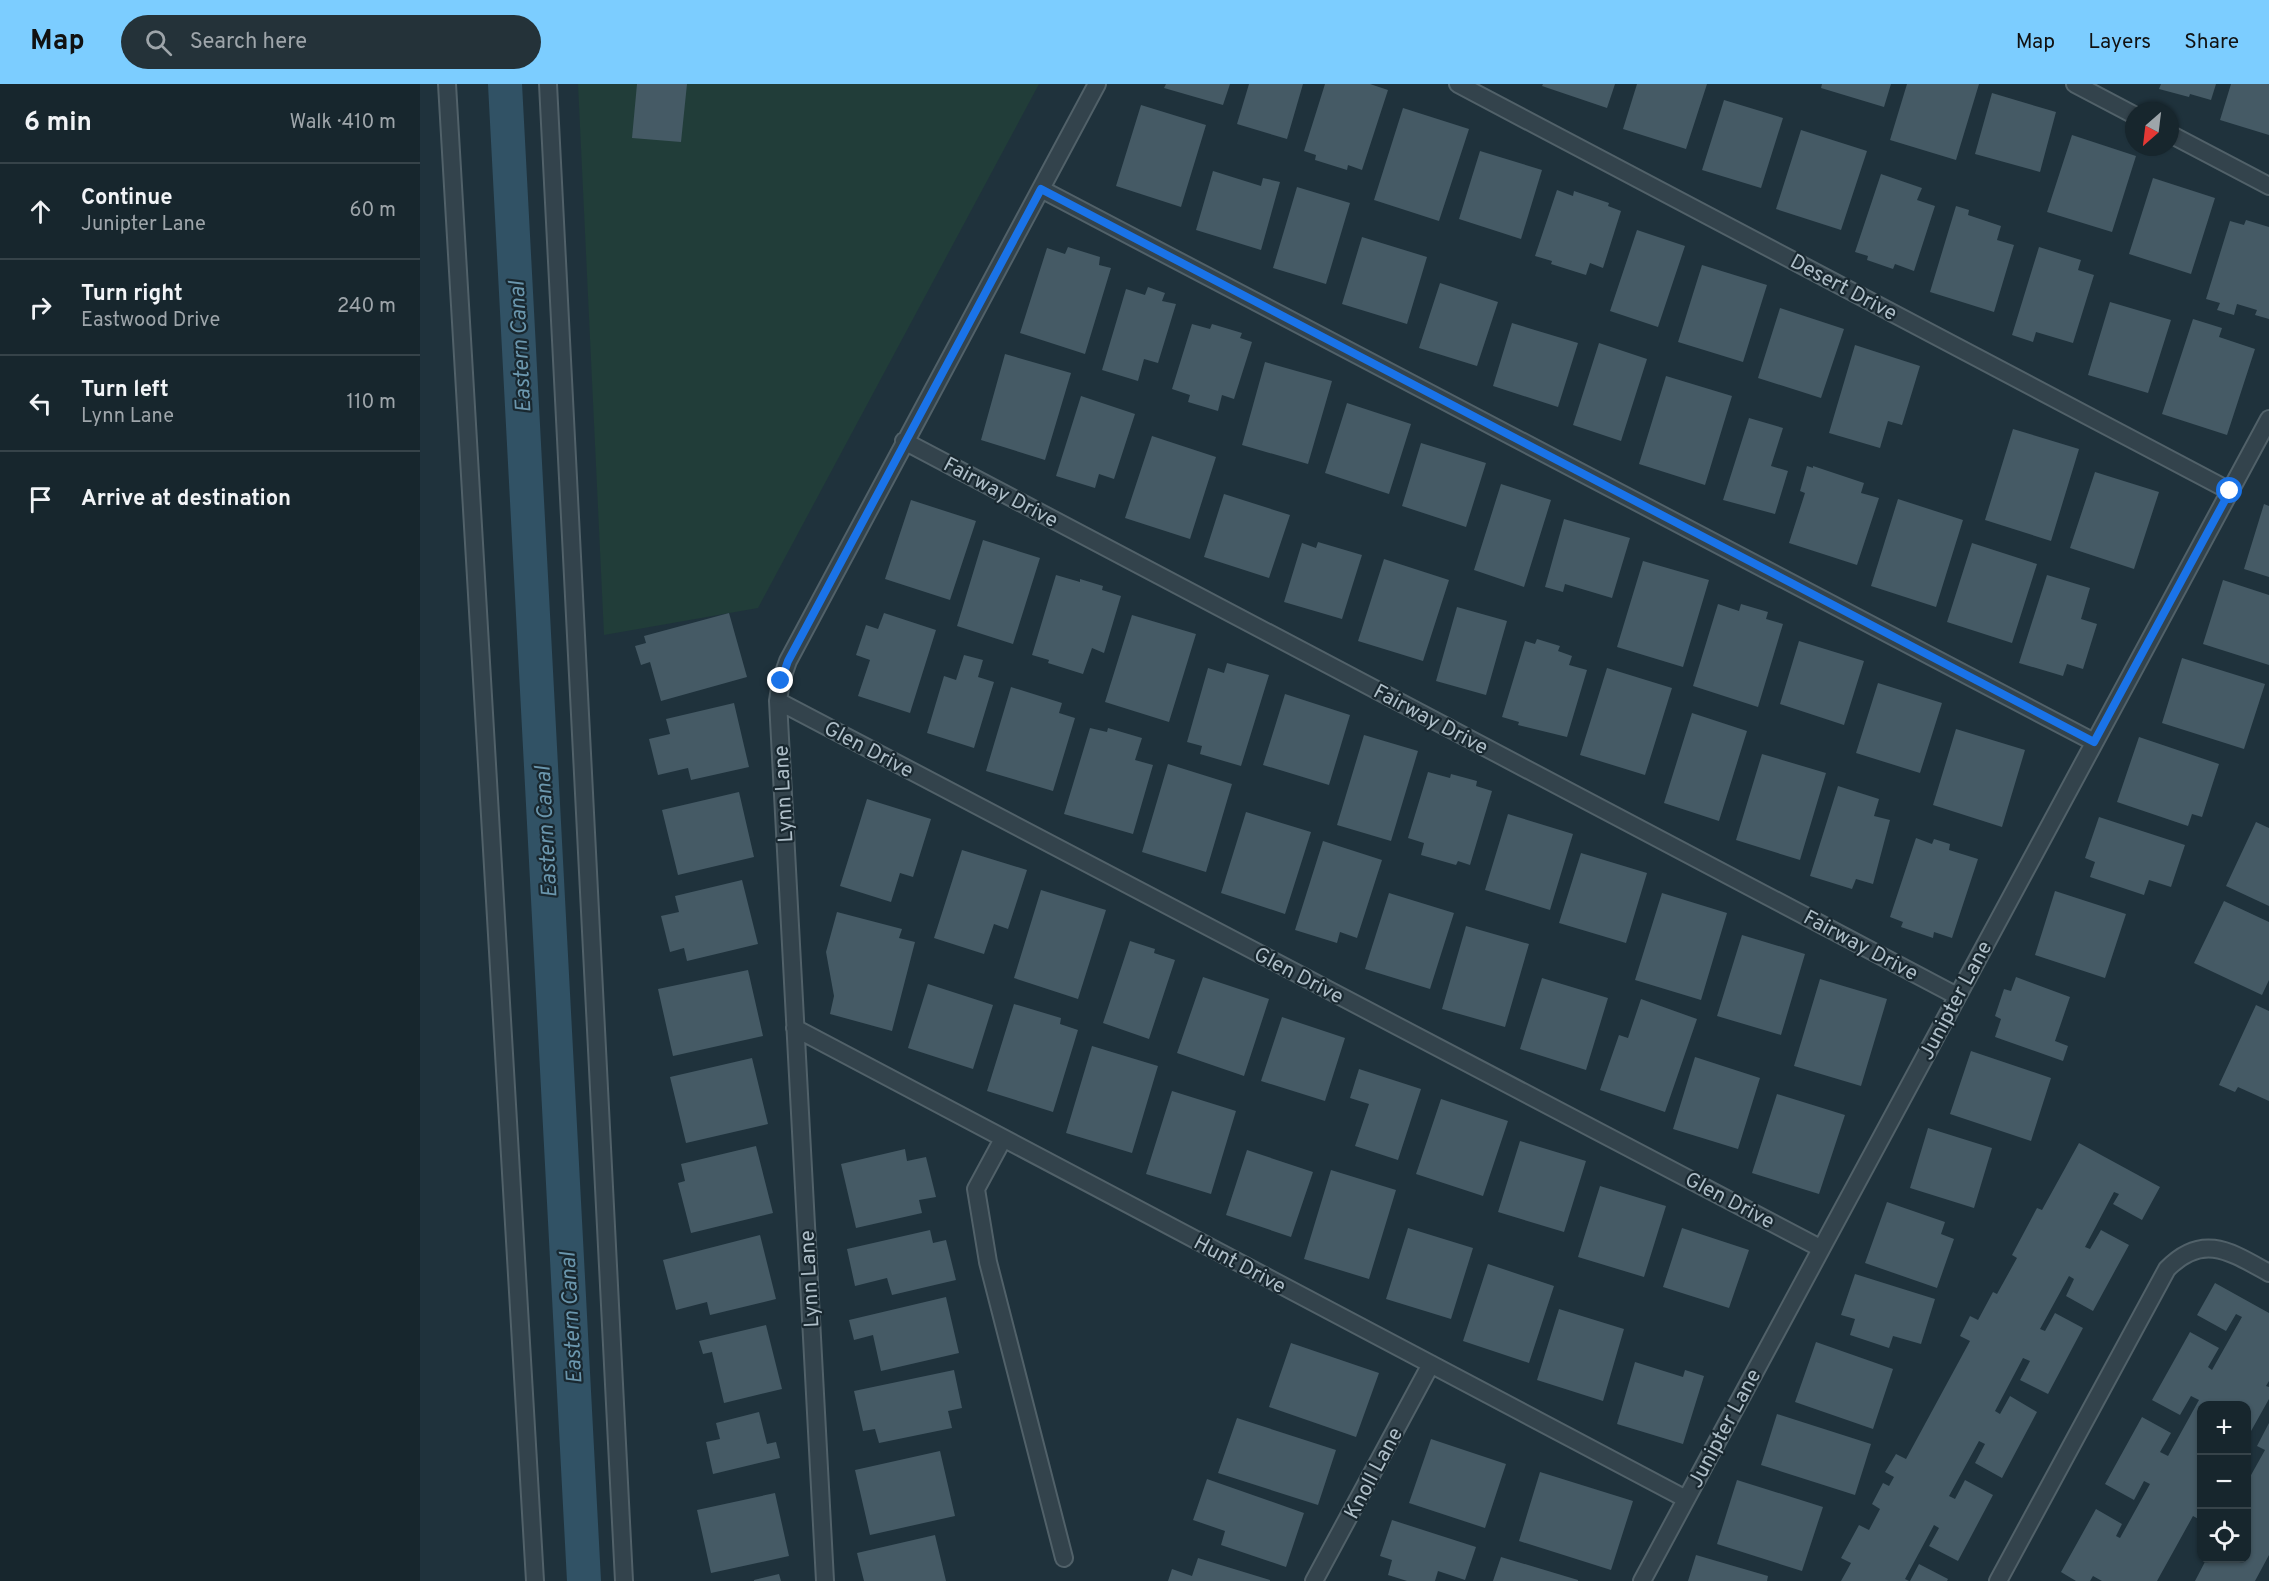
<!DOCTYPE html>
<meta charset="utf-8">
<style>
:root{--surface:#17262d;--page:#243239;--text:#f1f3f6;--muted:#9ea5aa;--line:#364349;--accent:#7ccdff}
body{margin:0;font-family:Overpass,sans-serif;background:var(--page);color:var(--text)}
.controls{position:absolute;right:18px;bottom:18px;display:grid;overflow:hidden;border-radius:12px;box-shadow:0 2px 4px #0004}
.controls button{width:54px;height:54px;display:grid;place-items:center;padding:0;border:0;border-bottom:2px solid var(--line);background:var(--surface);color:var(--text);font:30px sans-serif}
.compass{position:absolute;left:1705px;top:18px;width:54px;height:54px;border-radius:50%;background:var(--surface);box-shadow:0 2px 4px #0004;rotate:208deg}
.stop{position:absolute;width:18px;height:18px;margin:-14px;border:4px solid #1a73e8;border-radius:50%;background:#fff}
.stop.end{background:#1a73e8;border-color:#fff;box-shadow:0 2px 6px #0008}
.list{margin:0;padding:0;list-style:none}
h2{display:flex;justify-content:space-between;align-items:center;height:78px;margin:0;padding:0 24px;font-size:26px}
h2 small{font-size:20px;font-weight:400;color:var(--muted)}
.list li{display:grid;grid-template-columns:39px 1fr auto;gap:18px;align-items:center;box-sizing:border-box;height:96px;padding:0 24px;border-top:2px solid var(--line)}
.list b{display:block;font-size:22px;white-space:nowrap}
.list p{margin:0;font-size:20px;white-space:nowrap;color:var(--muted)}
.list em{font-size:20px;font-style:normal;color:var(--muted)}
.icon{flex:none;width:33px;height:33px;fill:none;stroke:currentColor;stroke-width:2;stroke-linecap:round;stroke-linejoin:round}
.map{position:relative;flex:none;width:1849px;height:1497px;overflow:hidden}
header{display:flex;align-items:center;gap:36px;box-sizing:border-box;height:84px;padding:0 30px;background:var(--accent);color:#111}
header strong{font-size:28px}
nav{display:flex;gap:33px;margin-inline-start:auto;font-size:21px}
.search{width:420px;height:54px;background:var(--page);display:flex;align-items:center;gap:15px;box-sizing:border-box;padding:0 21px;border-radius:33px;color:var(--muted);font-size:22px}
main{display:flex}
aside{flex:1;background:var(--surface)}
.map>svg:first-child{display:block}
</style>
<header>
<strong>Map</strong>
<div class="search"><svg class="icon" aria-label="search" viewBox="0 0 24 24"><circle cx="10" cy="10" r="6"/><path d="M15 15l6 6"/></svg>Search here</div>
<nav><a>Map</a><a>Layers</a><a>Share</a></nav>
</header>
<main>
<aside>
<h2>6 min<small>Walk · 410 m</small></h2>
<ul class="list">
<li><svg class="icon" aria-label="ahead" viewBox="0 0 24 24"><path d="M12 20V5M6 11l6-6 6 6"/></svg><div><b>Continue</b><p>Junipter Lane</p></div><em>60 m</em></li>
<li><svg class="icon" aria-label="right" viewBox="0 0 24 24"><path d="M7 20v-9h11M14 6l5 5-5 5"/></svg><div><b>Turn right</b><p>Eastwood Drive</p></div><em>240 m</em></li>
<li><svg class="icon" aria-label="left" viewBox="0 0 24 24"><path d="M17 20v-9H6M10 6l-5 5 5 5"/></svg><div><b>Turn left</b><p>Lynn Lane</p></div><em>110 m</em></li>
<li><svg class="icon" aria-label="arrive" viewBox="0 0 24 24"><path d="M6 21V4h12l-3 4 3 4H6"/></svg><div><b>Arrive at destination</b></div></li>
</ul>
</aside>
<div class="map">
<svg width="1849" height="1497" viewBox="0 0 1849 1497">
<rect width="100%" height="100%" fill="#1f323c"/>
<path fill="#213d39" d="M158 0H619L338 524 184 551Z"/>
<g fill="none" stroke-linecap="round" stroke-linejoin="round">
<path stroke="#315265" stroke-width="34" d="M85 0 164 1497"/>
</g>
<path fill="#455a65" d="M217 0H267L261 58 212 54Z
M746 0H810L803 21 744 4Z
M829 0H883L867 55 817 40Z
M905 0H950L968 6 942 86 928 81 927 86 895 76 896 71 884 67Z
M1123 0H1195L1187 24 1122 2Z
M1217 0H1287L1266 65 1203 45Z
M1402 0H1471L1464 23 1401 4Z
M1487 0H1559L1536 76 1470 56Z
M1741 0H1796L1791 16 1770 10 1769 13 1739 5Z
M1811 0H1849V51L1800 36Z
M1572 9 1636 28 1620 88 1555 70Z
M1304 16 1363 34 1341 104 1282 86Z
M721 21 786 41 761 123 696 102Z
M983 24 1049 45 1019 137 954 116Z
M1381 46 1447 67 1421 146 1356 125Z
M1652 51 1716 72 1692 148 1627 128Z
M1060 67 1122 86 1101 155 1039 135Z
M793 87 841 102 843 94 860 98 841 166 776 146Z
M1461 90 1502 104 1497 116 1515 122 1494 187 1475 180 1473 185 1447 176 1448 172 1435 168Z
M1733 94 1795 114 1771 190 1709 170Z
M877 103 930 119 906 200 853 184Z
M1137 106 1153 112 1154 107 1189 119 1188 122 1201 127 1183 184 1170 179 1166 191 1131 180 1132 177 1115 172Z
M1536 122 1549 126 1548 131 1581 142 1577 156 1594 161 1574 228 1510 208Z
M1826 136 1849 143V235L1835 231 1837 226 1817 220 1814 231 1797 226 1800 219 1786 215 1810 137 1824 141Z
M1217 146 1265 162 1238 243 1190 227Z
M942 153 1007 173 987 240 922 220Z
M648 163 680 173 679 181 691 184 665 270 600 249 627 164 645 170Z
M1619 163 1661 176 1658 186 1674 191 1653 259 1616 248 1613 258 1592 251Z
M1282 181 1347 201 1323 278 1258 258Z
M1020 199 1078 218 1057 282 999 264Z
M728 203 745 209 742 217 756 220 738 279 724 275 718 297 682 286 706 205 725 211Z
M1690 218 1751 236 1728 309 1668 291Z
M1360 224 1424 245 1401 314 1338 294Z
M1773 235 1802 244 1799 253 1835 265 1807 351 1742 330Z
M1092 239 1158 259 1138 323 1073 302Z
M772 240 790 245 792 240 822 249 820 254 832 258 814 315 802 311 798 327 768 318 770 311 752 305Z
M1179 259 1227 275 1201 357 1153 341Z
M1435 261 1500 282 1482 341 1468 337 1460 364 1409 349Z
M585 270 651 289 625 376 561 356Z
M845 278 912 297 888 380 822 361Z
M1246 292 1312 312 1285 401 1219 380Z
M661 312 715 330 694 395 679 390 675 404 636 392Z
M927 319 991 340 969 410 905 389Z
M1329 334 1363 344 1351 382 1368 387 1355 430 1303 416Z
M1593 345 1659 365 1631 457 1565 436Z
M732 352 796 373 770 455 705 434Z
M1001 359 1066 379 1046 443 982 422Z
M1387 382 1393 384V382L1444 399 1441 409 1459 414 1437 481 1369 459 1385 409 1380 407Z
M1675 388 1739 408 1714 485 1650 464Z
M1081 400 1131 416 1104 503 1054 486Z
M804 410 870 431 849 494 784 473Z
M1478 415 1543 436 1516 523 1451 502Z
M491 416 556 437 530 516 465 495Z
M1844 420 1849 422V493L1824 485Z
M1144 435 1210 454 1192 514 1145 500 1143 508 1125 503Z
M563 456 620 474 593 560 537 542Z
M898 458 942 471 922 535 864 518 882 459 896 464Z
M1552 459 1617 480 1592 559 1527 538Z
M964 475 1029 496 1003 577 938 557Z
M1223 477 1289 496 1263 583 1197 563Z
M636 491 660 498V495L683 502 682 506 701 512 684 569 672 564 663 590 628 579 629 576 612 571Z
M1627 491 1670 504 1661 535 1677 540 1663 585 1647 580 1643 592 1599 579Z
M1803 496 1849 511V581L1783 560Z
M1298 520 1319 527 1321 520 1348 528 1346 535 1363 540 1338 623 1273 602Z
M1037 523 1087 537 1066 611 1016 597Z
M309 529 327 593 241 617 230 578 221 581 215 562 226 559 224 552Z
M464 529 516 546 490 629 438 612 450 576 436 571 446 541 458 545Z
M712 531 776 550 749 638 685 618Z
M1117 555 1140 562 1138 567 1152 572 1149 581 1167 586 1147 653 1098 641 1099 638 1082 633 1105 557 1115 560Z
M1379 557 1444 577 1424 641 1360 620Z
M544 571 563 576 558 593 574 598 554 664 507 649 524 592 536 596Z
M1762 574 1845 600 1824 665 1742 639Z
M807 579 849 591 821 682 780 670 782 662 767 658 788 584 804 589Z
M1187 584 1252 604 1225 691 1160 671Z
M1458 599 1522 619 1500 689 1436 669Z
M591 603 642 619 639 629 655 634 633 707 566 687Z
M865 610 930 631 909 701 843 681Z
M314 619 329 683 271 696 268 684 238 691 229 655 250 650 246 635Z
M1272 629 1327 647 1299 737 1244 719Z
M670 644 687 648 688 644 722 654 715 676 733 681 713 750 644 730Z
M1536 645 1605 666 1582 743 1513 721Z
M944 651 998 667 971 757 917 741Z
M1719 653 1799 680 1782 733 1772 730 1768 742 1697 718Z
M1342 670 1406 689 1380 776 1316 756Z
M748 680 812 700 786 788 722 768Z
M1008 688 1030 694 1031 690 1057 697 1056 702 1072 707 1050 781 1038 777 1036 781 1001 771 1004 759 988 754Z
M1418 702 1459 715 1454 732 1470 736 1453 800 1436 795 1432 805 1390 792Z
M319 708 334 773 258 791 242 726Z
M447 715 511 735 493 793 480 789 471 818 420 802Z
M826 728 891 748 865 830 801 809Z
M1088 730 1153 750 1130 826 1065 806Z
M1679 733 1765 761 1751 803 1729 796 1724 811 1670 793 1675 778 1665 774Z
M1836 738 1849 744V822L1806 802Z
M1496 754 1512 760 1514 755 1530 760 1529 766 1558 775 1532 854 1514 848 1513 854 1481 843 1483 838 1470 833Z
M903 757 962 776 937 854 920 848 917 859 875 846Z
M542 766 607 786 588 845 574 840 564 870 514 854Z
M1161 769 1227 789 1206 859 1139 839Z
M322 796 338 860 267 877 264 864 250 868 241 832 259 828 255 812Z
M621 806 686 826 658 915 594 894Z
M1635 807 1706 830 1685 894 1615 871Z
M969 809 1034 829 1010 905 945 885Z
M1242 809 1307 829 1281 916 1215 896Z
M1804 817 1849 838V896L1842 911 1774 879Z
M417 828 482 845 479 854 495 858 472 947 410 930 414 912 406 868Z
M1046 842 1109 860 1085 943 1022 925Z
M1322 851 1385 870 1361 951 1297 932Z
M710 857 735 865 734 869 755 876 729 955 683 939Z
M328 886 343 952 253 972 238 905Z
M783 893 849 915 824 992 757 969Z
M1596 893 1650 913 1635 957 1648 962 1643 977 1575 953 1581 935 1575 932 1584 905 1591 907Z
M1122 894 1188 914 1166 986 1100 965Z
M1400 895 1467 915 1441 1002 1374 982Z
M508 900 573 921 553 985 488 964Z
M1221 915 1277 935 1245 1028 1180 1006 1199 951 1208 954Z
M594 920 641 934 640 940 658 946 633 1028 567 1007Z
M1836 921 1849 927V1017L1818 1003 1815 1008 1799 1001Z
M862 933 925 954 905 1017 841 997Z
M672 962 738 982 712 1069 646 1049Z
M1551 967 1631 994 1611 1057 1530 1030Z
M1275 973 1340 994 1318 1065 1253 1045Z
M332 974 348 1040 266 1059 250 993Z
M939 985 1001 1005 978 1076 935 1062 949 1020 930 1014Z
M752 1007 816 1027 791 1110 726 1090Z
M1357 1010 1425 1031 1399 1110 1332 1089Z
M1021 1015 1088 1037 1063 1112 996 1090Z
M1508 1044 1572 1064 1554 1124 1490 1104Z
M1100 1057 1166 1077 1144 1148 1078 1128Z
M1659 1059 1740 1103 1722 1136 1693 1120 1699 1110 1694 1108 1665 1163 1670 1165 1681 1146 1709 1161 1673 1227 1646 1212 1654 1195 1649 1192 1620 1245 1625 1247 1635 1229 1663 1244 1628 1310 1600 1296 1610 1277 1603 1274 1575 1327 1580 1330 1590 1312 1617 1328 1582 1394 1555 1379 1565 1360 1559 1357 1529 1412 1535 1415 1545 1396 1573 1411 1538 1477 1509 1462 1519 1444 1514 1441 1485 1495 1489 1497H1421L1431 1479 1421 1474 1439 1441 1449 1446 1460 1425 1452 1420 1463 1399 1469 1402 1474 1393 1465 1388 1476 1370 1486 1375 1550 1257 1540 1252 1550 1232 1558 1236 1573 1208 1577 1210 1597 1174 1592 1171 1617 1124 1622 1126Z
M336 1062 353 1129 271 1149 258 1099 265 1097 261 1080Z
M485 1065 487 1077 506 1073 516 1113 499 1116 502 1129 436 1144 421 1080Z
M827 1066 893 1088 871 1153 806 1131Z
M911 1086 976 1106 949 1195 884 1175Z
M1180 1102 1246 1122 1224 1193 1158 1173Z
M1467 1118 1525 1138 1521 1150 1534 1155 1517 1204 1445 1179Z
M988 1144 1053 1164 1031 1235 966 1215Z
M1262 1144 1329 1166 1309 1224 1243 1203Z
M510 1146 513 1159 526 1156 536 1196 472 1211 467 1194 435 1202 427 1165Z
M340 1151 356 1215 290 1231 287 1218 256 1226 243 1176Z
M1068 1180 1134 1202 1109 1279 1043 1257Z
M1435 1190 1515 1215 1501 1260 1473 1252 1469 1264 1430 1251 1435 1235 1421 1231Z
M1795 1199 1849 1229V1297L1846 1302 1849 1303V1315L1826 1356V1322H1782V1437L1773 1432 1737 1497H1682L1673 1492 1670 1497H1656L1641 1488 1676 1425 1702 1440 1696 1452 1700 1454 1730 1400 1724 1397 1714 1416 1685 1400 1722 1333 1751 1349 1740 1368 1748 1372 1779 1316 1771 1312 1760 1331 1732 1316 1770 1248 1799 1264 1788 1283 1792 1286 1822 1233 1816 1230 1806 1247 1777 1231Z
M526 1213 539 1269 461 1287 453 1251 434 1256 429 1236Z
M1139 1225 1204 1245 1183 1317 1117 1296Z
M346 1241 362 1305 304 1319 292 1268 283 1270 279 1257Z
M1396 1258 1473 1285 1453 1345 1375 1318Z
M871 1259 959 1289 936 1353 849 1323Z
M1215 1278 1263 1293 1265 1286 1284 1292 1263 1360 1197 1340Z
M534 1286 542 1324 528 1327 532 1344 459 1359 455 1345 443 1347 434 1307Z
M339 1328 347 1360 356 1358 360 1374 293 1390 286 1358 300 1355 296 1339Z
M1357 1330 1451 1360 1435 1411 1341 1381Z
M817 1334 916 1366 898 1421 798 1389Z
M1849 1339V1471L1835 1497H1775L1787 1474H1826V1400L1845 1366 1837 1362Z
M1011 1355 1086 1380 1065 1444 989 1419Z
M520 1367 535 1432 450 1451 435 1386Z
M1120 1388 1213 1417 1191 1486 1099 1457Z
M787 1395 884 1429 866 1483 801 1461 805 1447 773 1436Z
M1317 1396 1403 1423 1382 1487 1297 1460Z
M355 1409 369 1472 291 1489 277 1426Z
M972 1436 1056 1463 1045 1496 1018 1487 1015 1497H987L968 1491 972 1476 960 1472Z
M515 1451 526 1497H444L437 1469Z
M1276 1471 1348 1492 1347 1497H1268Z
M1081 1473 1158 1496V1497H1073Z
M778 1474 850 1496V1497H748L752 1485 772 1492Z
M1499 1480 1528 1495 1527 1497H1490Z
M359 1490 361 1497H334V1496Z"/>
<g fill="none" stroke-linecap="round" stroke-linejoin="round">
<defs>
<path id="lane" d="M27 0 115 1497
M128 0 204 1497
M1038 0 1810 407
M1655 0 1714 31
M1750 50 1849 102
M621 105 1674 658
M484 357 1537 912
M358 617 1400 1164
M375 944 1266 1415
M583 1055 556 1105 568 1178 644 1474
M405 1497 358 617 361 597 368 577 677 0
M894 1497 1011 1280
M1222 1497 1849 335
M1578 1497 1747 1185C1783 1148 1811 1168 1849 1189"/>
</defs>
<use href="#lane" stroke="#516169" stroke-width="20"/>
<use href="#lane" stroke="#33434c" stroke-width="16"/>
</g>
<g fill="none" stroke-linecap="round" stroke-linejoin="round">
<path stroke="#1a73e8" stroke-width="8" d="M361 597 368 577 621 105 1674 658 1810 407"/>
</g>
<g text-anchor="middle" stroke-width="4.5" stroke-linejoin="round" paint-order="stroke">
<g font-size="21" fill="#aebec8" stroke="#192830">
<text transform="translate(1424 203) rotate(28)" y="7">Desert Drive</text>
<text transform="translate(581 408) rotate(28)" y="7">Fairway Drive</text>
<text transform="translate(1011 635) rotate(28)" y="7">Fairway Drive</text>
<text transform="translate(449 665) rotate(28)" y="7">Glen Drive</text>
<text transform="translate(363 710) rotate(-93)" y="7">Lynn Lane</text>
<text transform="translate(1441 861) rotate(28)" y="7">Fairway Drive</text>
<text transform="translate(879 891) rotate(28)" y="7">Glen Drive</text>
<text transform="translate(1535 916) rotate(-62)" y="7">Junipter Lane</text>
<text transform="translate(1310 1116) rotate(28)" y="7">Glen Drive</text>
<text transform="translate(820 1180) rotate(28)" y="7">Hunt Drive</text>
<text transform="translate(389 1195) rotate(-93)" y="7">Lynn Lane</text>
<text transform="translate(1304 1344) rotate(-62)" y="7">Junipter Lane</text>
<text transform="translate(953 1389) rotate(-62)" y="7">Knoll Lane</text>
</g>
<g font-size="22" font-style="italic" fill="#6b97ae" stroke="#192830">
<text transform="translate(99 263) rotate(-93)" y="8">Eastern Canal</text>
<text transform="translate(125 748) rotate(-93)" y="8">Eastern Canal</text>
<text transform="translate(150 1234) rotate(-93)" y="8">Eastern Canal</text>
</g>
</g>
</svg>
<div class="controls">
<button>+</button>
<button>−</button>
<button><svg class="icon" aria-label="locate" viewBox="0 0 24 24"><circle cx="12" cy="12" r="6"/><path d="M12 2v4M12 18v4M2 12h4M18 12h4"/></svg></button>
</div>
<svg class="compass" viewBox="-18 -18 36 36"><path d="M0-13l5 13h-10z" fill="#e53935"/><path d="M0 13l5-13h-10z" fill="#9ea5aa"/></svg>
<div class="stop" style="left:1810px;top:407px"></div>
<div class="stop end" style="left:361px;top:597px"></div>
</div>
</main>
